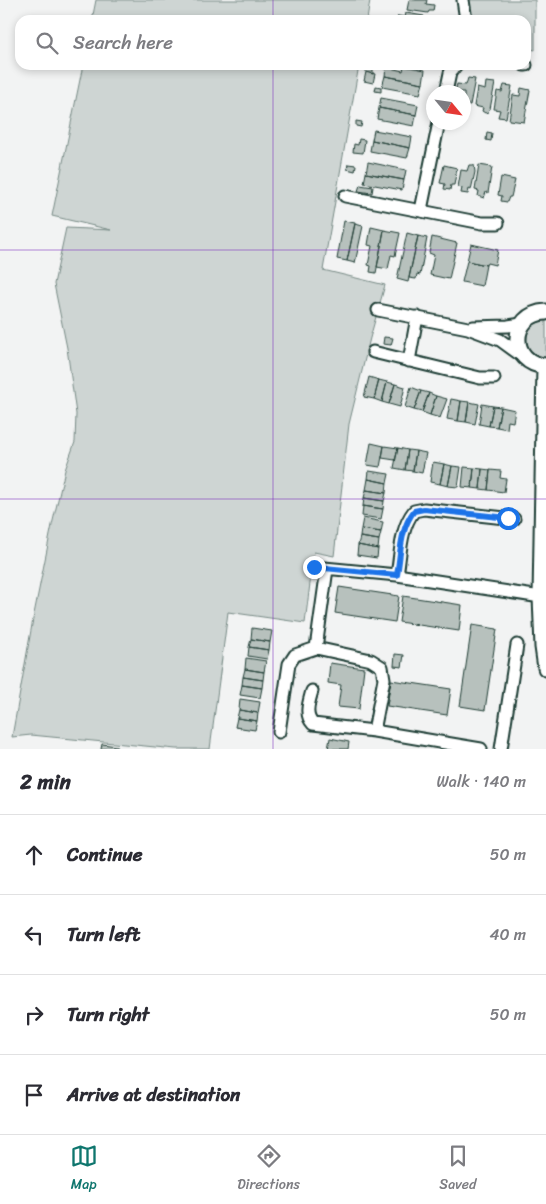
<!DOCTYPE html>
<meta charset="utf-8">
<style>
:root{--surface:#fff;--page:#f7f7f7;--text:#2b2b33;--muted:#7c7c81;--line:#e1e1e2;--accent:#0f766e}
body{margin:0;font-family:Sriracha,sans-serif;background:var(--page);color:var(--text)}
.compass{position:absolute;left:426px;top:85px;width:45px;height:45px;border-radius:50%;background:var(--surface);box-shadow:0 2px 8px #0003;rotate:119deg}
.stop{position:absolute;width:15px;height:15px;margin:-11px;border:4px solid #1a73e8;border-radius:50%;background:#fff}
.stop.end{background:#1a73e8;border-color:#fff;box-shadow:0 1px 5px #0008}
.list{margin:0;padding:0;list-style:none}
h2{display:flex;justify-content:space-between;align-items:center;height:65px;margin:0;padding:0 20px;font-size:21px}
h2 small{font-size:16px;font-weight:400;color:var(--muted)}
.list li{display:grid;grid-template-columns:32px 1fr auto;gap:15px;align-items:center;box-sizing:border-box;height:80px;padding:0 20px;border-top:1px solid var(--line)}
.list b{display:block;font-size:19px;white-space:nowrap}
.list em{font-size:16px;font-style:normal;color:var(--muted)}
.icon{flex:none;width:28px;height:28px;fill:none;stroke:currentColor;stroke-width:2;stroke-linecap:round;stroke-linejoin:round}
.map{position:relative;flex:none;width:546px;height:749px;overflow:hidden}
.search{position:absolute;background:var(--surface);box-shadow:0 2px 8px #0003;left:15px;right:15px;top:15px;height:55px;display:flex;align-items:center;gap:12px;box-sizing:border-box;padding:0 18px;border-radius:15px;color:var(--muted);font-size:19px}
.sheet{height:385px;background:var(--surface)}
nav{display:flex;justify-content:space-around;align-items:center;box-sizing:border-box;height:70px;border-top:1px solid var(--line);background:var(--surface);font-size:14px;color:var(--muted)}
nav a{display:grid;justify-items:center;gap:2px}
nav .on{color:var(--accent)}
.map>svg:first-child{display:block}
</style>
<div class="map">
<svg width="546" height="749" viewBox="0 0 546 749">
<rect width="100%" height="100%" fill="#f2f3f3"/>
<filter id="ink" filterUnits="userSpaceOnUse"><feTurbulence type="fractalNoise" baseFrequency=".02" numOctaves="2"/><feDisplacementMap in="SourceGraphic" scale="10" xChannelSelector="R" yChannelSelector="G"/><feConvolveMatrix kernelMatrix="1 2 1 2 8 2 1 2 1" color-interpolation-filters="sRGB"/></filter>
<g filter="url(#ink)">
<path fill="#ced5d3" stroke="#768984" d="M96 0H370L367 20H92Z
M469 0H535V50L526 48V20H471L468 6Z
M83 65H359L323 270 385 285 370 338 349 424 334 556 314 552 305 623 228 612 210 749H176L31 735 12 737 33 619 52 525 65 470 75 442 76 414 67 348 54 284 66 228 111 230 52 216Z
M543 320H546V360C528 357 522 341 531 326Z"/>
<path fill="#b7c1bd" stroke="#1f3d34" d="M409 0H427L426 4 434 5 433 11H429L428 13 407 10Z
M406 13 424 16 423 20H397L398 16 405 17Z
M404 66 425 70 423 83 385 76 386 67 403 71Z
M367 67 373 69V74L366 72Z
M366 72 375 74 373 83 364 81Z
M385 76 423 83 420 94 382 87Z
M468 78 475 79 470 105 464 104V92H455L457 84 466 85Z
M486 82 495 83 490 109H489L488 112 485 113 482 111 483 108 474 106 477 88 485 90Z
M504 85 512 86 506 118 498 117 500 110 494 109 497 91 502 92Z
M376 86 381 87V92L375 91Z
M521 88 530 90 524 122 509 120 513 95 520 96Z
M381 98 418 105 416 115 379 108Z
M379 108 416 115 414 126 377 119Z
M356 121 362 122 361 127 356 126Z
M374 130 412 137 410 148 372 140Z
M487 132 492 133 491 141 486 140Z
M359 139 365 140 363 153 353 152 354 144 358 145Z
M372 140 410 148 407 158 370 151Z
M368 162 406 170 404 180 366 173Z
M348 164 356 165 355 171 347 169Z
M444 165 457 168 454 185H451L450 190 444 189 445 184 440 183Z
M469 165H474L475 172 471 190 469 189 468 194 461 193 462 188 458 187 461 170 467 171Z
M479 165 492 167 488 193 486 192 484 198 478 196 479 191 475 190Z
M366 173 404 180 402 190 364 183Z
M501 177 515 180 511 197H509L507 202 501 201 502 196 498 195Z
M360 185 373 187 372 193 358 191Z
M344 221 355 223 347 261 337 259Z
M355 224 363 226 355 263 347 261Z
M371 227 384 230 376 273 370 272 371 266 368 265 372 246 368 245Z
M384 230 400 233 395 256 391 255 388 269 377 267Z
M407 233 418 236 408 282 397 279Z
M418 236 427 238 420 275 417 274 416 279 409 278Z
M432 237 457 243 449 279 430 275 434 255 429 253Z
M471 244 498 250 495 265 487 263 486 265 467 261Z
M467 261 486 265 482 286 462 282Z
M384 337 393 338 391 345 383 344Z
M369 377 379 380 374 399 364 397Z
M379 380 387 382 382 402 374 399Z
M387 382 395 384 389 404 382 402Z
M395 384 405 387 400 407 389 404Z
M411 387 421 391 414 410 405 407Z
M421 391 429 393 422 412 414 410Z
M429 393 436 396 430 415 422 412Z
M436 396 447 399 440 418 430 415Z
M451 399 461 401 458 421 447 419Z
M461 401 469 402 466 422 458 421Z
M469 402 479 404 475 424 466 422Z
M482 404 493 406 489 426 479 424Z
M493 406 501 407 497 427 489 426Z
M501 407 515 410 513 422 508 421 507 429 497 427Z
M371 443 384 446 380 467 367 465Z
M384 446 398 448 395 460 382 458Z
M398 448 408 450 405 470 394 468Z
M408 450 416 451 413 471 405 470Z
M416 451 426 453 422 473 413 471Z
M433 462 444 464 440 484 430 482Z
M444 464 452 466 448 486 440 484Z
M452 466 461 467 458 487 448 486Z
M464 467 474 468 472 488 462 487Z
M474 468 482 469 480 489 472 488Z
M482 469 490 470 488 490 480 489Z
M490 470 501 471 500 478 506 479 504 492 488 490Z
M369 471 389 474 387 483 368 479Z
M368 479 387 483 386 493 366 490Z
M366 490 386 493 384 501 364 498Z
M364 498 384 501 383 509 363 506Z
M363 506 383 509 381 519 362 516Z
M363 518 383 522 381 532 361 529Z
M361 529 381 532 379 540 360 537Z
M360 537 379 540 378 549 358 545Z
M358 545 378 549 377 558 357 555Z
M339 587 399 596 395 622 335 613Z
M403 596 462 605 459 631 399 622Z
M472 625 497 629 485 710 460 706Z
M252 628 272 631 270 642 251 639Z
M251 639 270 642 269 650 249 647Z
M249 647 269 650 267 659 248 656Z
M395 654 404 655 402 667 394 666Z
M246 658 266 661 264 672 245 669Z
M330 663 364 668 359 709 338 707 341 685 328 683Z
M245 669 264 672 263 680 243 677Z
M243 677 263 680 262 688 242 685Z
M391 680 451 689 447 715 387 706Z
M242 685 262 688 260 698 240 695Z
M240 699 260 702 258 713 239 710Z
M239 710 258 713 257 721 237 718Z
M237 718 257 721 255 730 235 727Z
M330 738 349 742 348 749H328Z
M102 744 117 746 116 749H101Z"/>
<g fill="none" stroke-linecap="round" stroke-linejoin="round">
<defs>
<path id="minor" d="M463 0 466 20
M524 65H526
M446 92 450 73 456 65
M345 196 482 223H498
M421 210 439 122
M378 310 468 328 500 340 522 356
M473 327 508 326 522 324
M373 352 480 378H494
M409 361 417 317
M314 567 397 575 541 597
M397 575C401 552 400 529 414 511L424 509 514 519
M316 648 327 569
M312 691C309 702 304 715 313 724L374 731 481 749
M279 732 289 664 295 655 316 648 371 660 382 667 384 679 374 731
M501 749 517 645"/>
<path id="tertiary" d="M546 312C509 314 508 364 546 366
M545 366 541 597 543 647 546 668"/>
</defs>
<use href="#minor" stroke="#1f3d34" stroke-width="15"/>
<use href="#tertiary" stroke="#1f3d34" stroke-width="19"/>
<use href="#minor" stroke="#fff" stroke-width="11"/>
<use href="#tertiary" stroke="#fff" stroke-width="15"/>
</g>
</g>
<g fill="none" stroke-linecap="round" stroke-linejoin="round" filter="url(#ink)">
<path stroke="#1a73e8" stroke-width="6" d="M314 567 397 575C401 552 400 529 414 511L424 509 508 518"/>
</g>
<path fill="none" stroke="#7b2cbf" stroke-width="1" stroke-opacity="0.55" d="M273 0V20M273 65V749M0 250H546M0 499H546"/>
</svg>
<svg class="compass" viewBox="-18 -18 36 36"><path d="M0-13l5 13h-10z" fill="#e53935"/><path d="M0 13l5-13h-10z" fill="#7c7c81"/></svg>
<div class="stop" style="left:508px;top:518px"></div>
<div class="stop end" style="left:314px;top:567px"></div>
<div class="search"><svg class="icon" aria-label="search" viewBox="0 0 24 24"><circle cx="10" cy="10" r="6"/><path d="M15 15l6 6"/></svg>Search here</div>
</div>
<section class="sheet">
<h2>2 min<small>Walk · 140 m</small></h2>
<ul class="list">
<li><svg class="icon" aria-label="ahead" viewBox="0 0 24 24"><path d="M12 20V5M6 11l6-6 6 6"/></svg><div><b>Continue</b></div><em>50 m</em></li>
<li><svg class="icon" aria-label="left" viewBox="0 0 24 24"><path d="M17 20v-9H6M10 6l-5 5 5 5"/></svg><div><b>Turn left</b></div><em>40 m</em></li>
<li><svg class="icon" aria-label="right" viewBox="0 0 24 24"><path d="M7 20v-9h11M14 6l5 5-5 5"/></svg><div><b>Turn right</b></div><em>50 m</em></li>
<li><svg class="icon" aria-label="arrive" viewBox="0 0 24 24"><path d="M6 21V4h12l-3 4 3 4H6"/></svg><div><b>Arrive at destination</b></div></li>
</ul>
</section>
<nav>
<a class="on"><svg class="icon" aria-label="map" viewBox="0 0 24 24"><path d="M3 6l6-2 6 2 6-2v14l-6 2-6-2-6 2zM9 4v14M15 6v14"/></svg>Map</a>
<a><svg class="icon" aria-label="directions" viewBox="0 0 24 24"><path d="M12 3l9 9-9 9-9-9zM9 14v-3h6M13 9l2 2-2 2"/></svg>Directions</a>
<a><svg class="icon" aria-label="saved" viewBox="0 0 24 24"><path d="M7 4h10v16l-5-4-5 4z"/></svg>Saved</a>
</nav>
